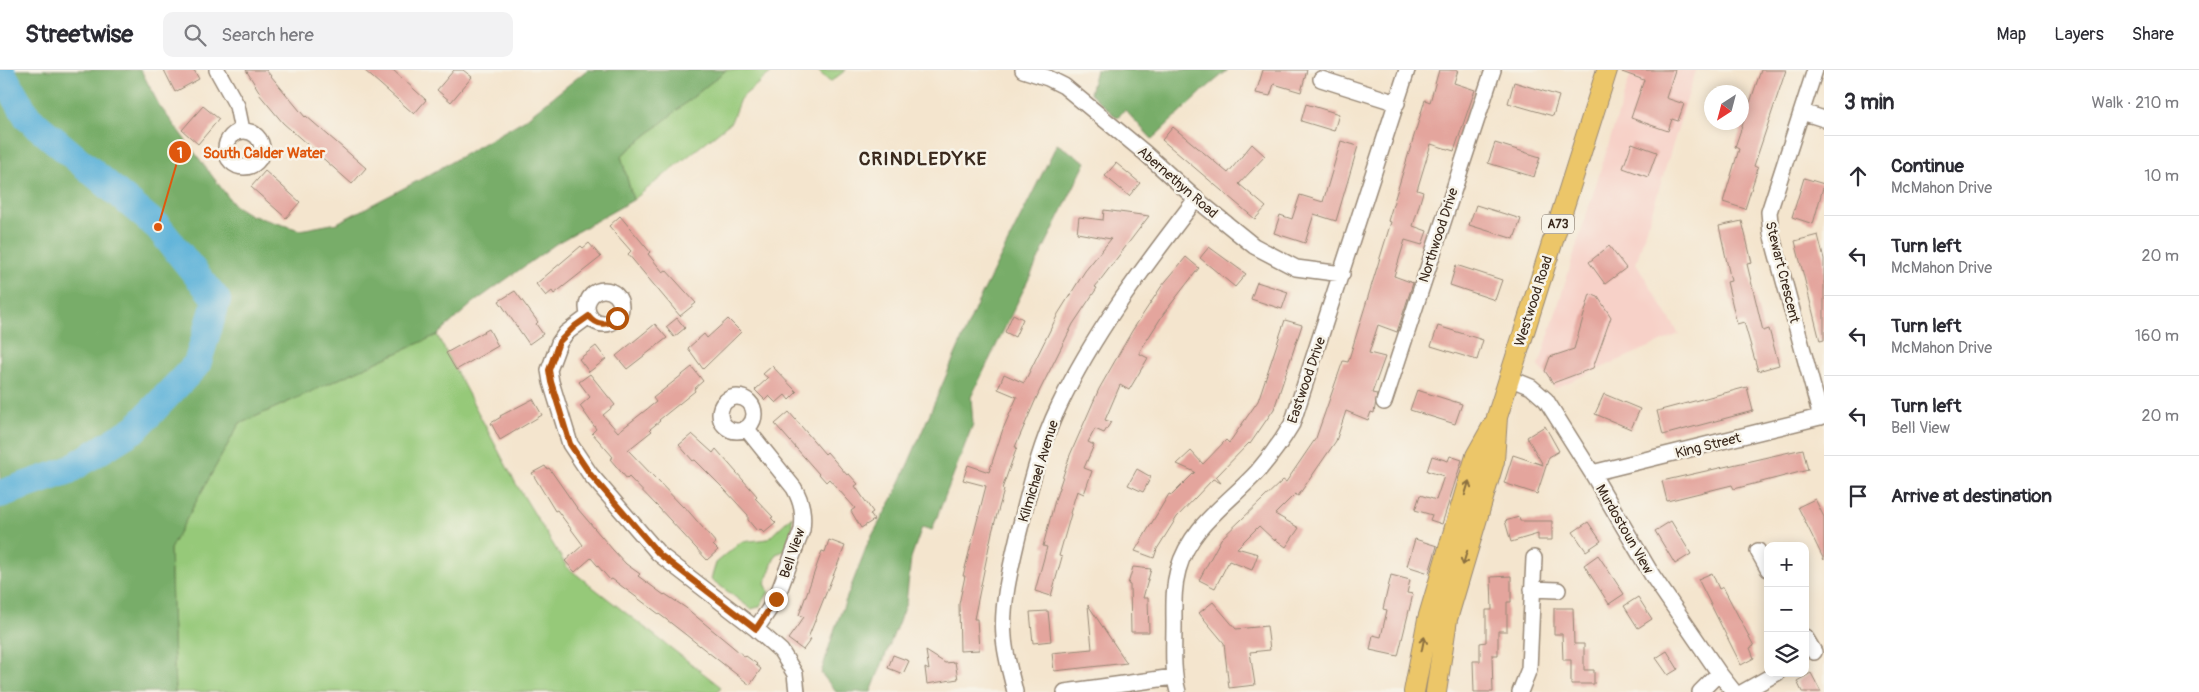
<!DOCTYPE html>
<meta charset="utf-8">
<style>
:root{--surface:#fff;--page:#f2f2f3;--text:#2b2b33;--muted:#7c7c81;--line:#e1e1e2}
body{margin:0;font-family:Pangolin,sans-serif;background:var(--page);color:var(--text)}
.controls{position:absolute;right:15px;bottom:15px;display:grid;overflow:hidden;border-radius:10px;box-shadow:0 2px 12px #0003}
.controls button{width:45px;height:45px;display:grid;place-items:center;padding:0;border:0;border-bottom:1px solid var(--line);background:var(--surface);color:var(--text);font:25px sans-serif}
.compass{position:absolute;left:1704px;top:15px;width:45px;height:45px;border-radius:50%;background:var(--surface);box-shadow:0 2px 12px #0003;rotate:216deg}
.stop{position:absolute;width:15px;height:15px;margin:-11px;border:4px solid #b45309;border-radius:50%;background:#fff}
.stop.end{background:#b45309;border-color:#fff;box-shadow:0 1px 5px #0008}
.list{margin:0;padding:0;list-style:none}
h2{display:flex;justify-content:space-between;align-items:center;height:65px;margin:0;padding:0 20px;font-size:21px}
h2 small{font-size:16px;font-weight:400;color:var(--muted)}
.list li{display:grid;grid-template-columns:32px 1fr auto;gap:15px;align-items:center;box-sizing:border-box;height:80px;padding:0 20px;border-top:1px solid var(--line)}
.list b{display:block;font-size:19px;white-space:nowrap}
.list p{margin:0;font-size:16px;white-space:nowrap;color:var(--muted)}
.list em{font-size:16px;font-style:normal;color:var(--muted)}
.icon{flex:none;width:28px;height:28px;fill:none;stroke:currentColor;stroke-width:2;stroke-linecap:round;stroke-linejoin:round}
.map{position:relative;flex:none;width:1824px;height:622px;overflow:hidden}
header{display:flex;align-items:center;gap:30px;box-sizing:border-box;height:70px;padding:0 25px;background:var(--surface);border-bottom:1px solid var(--line)}
header strong{font-size:24px}
nav{display:flex;gap:28px;margin-inline-start:auto;font-size:18px}
.search{width:350px;height:45px;background:var(--page);display:flex;align-items:center;gap:12px;box-sizing:border-box;padding:0 18px;border-radius:10px;color:var(--muted);font-size:19px}
main{display:flex}
aside{flex:1;background:var(--surface)}
.map>svg:first-child{display:block}
</style>
<header>
<strong>Streetwise</strong>
<div class="search"><svg class="icon" aria-label="search" viewBox="0 0 24 24"><circle cx="10" cy="10" r="6"/><path d="M15 15l6 6"/></svg>Search here</div>
<nav><a>Map</a><a>Layers</a><a>Share</a></nav>
</header>
<main>
<div class="map">
<svg width="1824" height="622" viewBox="0 0 1824 622">
<rect width="100%" height="100%" fill="#f7f3e8"/>
<filter id="ink" filterUnits="userSpaceOnUse"><feTurbulence type="fractalNoise" baseFrequency=".02" numOctaves="2"/><feDisplacementMap in="SourceGraphic" scale="10" xChannelSelector="R" yChannelSelector="G"/><feConvolveMatrix kernelMatrix="1 2 1 2 8 2 1 2 1" color-interpolation-filters="sRGB"/></filter>
<filter id="wash" filterUnits="userSpaceOnUse"><feTurbulence type="fractalNoise" baseFrequency=".0096" numOctaves="4" result="noise"/><feDisplacementMap in="SourceGraphic" scale="20" xChannelSelector="R" yChannelSelector="G"/><feGaussianBlur stdDeviation="1.12" result="paint"/><feColorMatrix in="noise" values="0 0 0 0 0 0 0 0 0 0 0 0 0 0 0 0 0 1.4 0 .05"/><feComposite in="paint" operator="in"/></filter>
<g filter="url(#wash)">
<rect width="100%" height="100%" fill="#f4e5ce"/>
<path fill="#f7d1c8" d="M1632 0H1696L1636 193 1679 264 1555 318 1539 296Z"/>
<path fill="#96c979" stroke="#687a4c" d="M726 0H774L740 29 731 52 633 130 621 86Z
M817 0H846L830 12Z
M437 265 515 412 567 497 721 617 717 622H175L170 479 239 354Z
M792 446V460L784 481 776 484 765 513 769 522 759 537 751 539 711 509 716 493 741 472 768 469Z"/>
<path fill="#78ad69" stroke="#5a6c44" d="M0 0H141L159 35 234 135 250 145 300 160 337 153 425 107 524 50 587 0H726L621 86 633 130 557 173 473 233 437 265 239 354 170 479 175 622H0Z
M1096 0H1228L1204 20 1152 69 1125 40 1117 48 1090 23Z
M1057 74 1086 92 971 327 973 354 932 460 922 457 911 488 906 533 871 622H836L821 603 835 558 868 473 895 424 978 232Z"/>
<g fill="none" stroke-linecap="round" stroke-linejoin="round">
<path stroke="#5db2d9" stroke-width="28" d="M0 424 67 401 136 358 197 294 217 230 158 157 28 48 0 0"/>
</g>
<g id="blocks">
<path fill="#e4a59d" d="M164 0H194L199 9 175 22Z
M246 0H266L305 47 306 46 366 98 352 114 283 53 259 24 260 23Z
M364 0H393L426 30 414 44Z
M454 0H463L472 7 451 32 437 20Z
M1263 0H1307L1301 22 1274 14 1270 26 1256 23Z
M1439 0H1458L1454 13 1475 20 1454 81 1431 74 1417 120 1423 122 1413 156 1427 161 1422 175 1405 170 1394 206 1413 213 1397 262 1378 255 1369 283 1385 287 1372 323 1377 324 1374 343 1371 342 1368 350 1346 341 1336 371 1316 400 1298 426 1295 424 1275 444 1299 458 1286 477 1275 469V471L1259 456 1237 478 1258 484 1252 500 1229 491 1215 518 1199 510 1221 469 1283 410 1286 412 1316 368 1343 291 1348 292 1391 152 1388 151 1425 30 1430 32Z
M1623 0H1675L1666 28 1684 34 1678 51 1672 49 1668 61 1631 48 1644 10 1622 2Z
M1761 0H1786L1754 96 1758 98 1745 139 1723 132 1739 79 1735 77Z
M1514 12 1559 26 1553 46 1508 33Z
M1306 34 1339 44 1334 61 1301 51Z
M203 36 219 49 198 74 182 60Z
M1173 57 1228 103 1252 74 1265 86 1239 114 1266 137 1255 149 1162 70Z
M1341 71 1358 76 1336 151 1314 144 1305 173 1274 163 1280 145 1292 149 1300 125 1323 132Z
M1495 73 1540 87 1534 107 1488 93Z
M1632 73 1657 82 1648 107 1623 98Z
M1116 93 1140 113 1129 126 1105 106Z
M265 101 300 132 286 148 251 117Z
M1804 108 1824 114 1813 154 1792 147Z
M1476 135 1521 149 1514 169 1469 155Z
M1104 140 1149 146 1095 217 1097 218 1073 254 1039 322 1015 377H1017L1002 419 1004 420 992 462 974 549H977L979 580 960 581 959 534 965 506H963L986 416 963 410 968 395 989 402 1003 359 1017 327 998 319 1004 304 1024 313 1058 244 1085 201 1111 169 1077 163 1079 147 1103 150Z
M620 146 650 182 648 184 663 202 666 200 696 233 680 246 628 184 631 181 609 156Z
M1742 151 1752 193 1747 194 1763 261 1769 259 1779 295 1758 301 1744 252 1737 254 1727 212 1731 211 1719 156Z
M1818 165 1824 189V270L1820 271 1795 171Z
M589 173 601 187 554 224 552 221 546 226 536 214 581 176 583 178Z
M1609 176 1626 198 1605 214 1589 192Z
M1209 177 1246 204 1235 217 1200 188Z
M1186 187 1199 198 1164 243 1140 281V284L1148 288 1129 320 1120 315 1105 350 1111 352 1104 363 1095 359 1088 372 1094 375 1084 398 1092 401 1084 424 1077 421 1070 443 1071 444 1059 486 1062 487 1051 526 1035 521 1047 477 1043 476 1055 430 1070 385 1099 319 1132 261 1161 217Z
M1456 195 1502 210 1495 230 1450 215Z
M1257 212 1288 222 1282 239 1251 229Z
M515 221 538 252 536 254 543 264 529 274 499 231Z
M1590 224 1598 227 1611 247 1593 298 1553 313 1545 301 1550 287 1574 279Z
M1013 244 1023 249 1015 267 1005 262Z
M677 248 685 258 674 267 666 257Z
M728 249 741 262 703 299 688 278 704 264 707 268Z
M1285 250 1302 255 1274 339 1250 374 1249 373 1216 407 1221 413 1213 409 1177 447 1157 479 1154 488 1135 481 1169 424 1172 425 1195 402 1177 394 1191 381 1203 394 1226 370 1229 373 1258 331Z
M655 254 667 268 627 299 616 286Z
M1438 256 1483 270 1477 290 1431 276Z
M489 259 498 276 456 300 446 283Z
M596 276 606 289 589 302 579 289Z
M772 296 797 322 789 330 785 325 776 333 769 326 765 330 755 320 768 308 763 304Z
M692 297 703 311 694 319 695 321 659 350 660 351 650 359 652 361 628 380 683 437 684 436 716 473 713 475 718 480 707 490 658 437 629 407 627 409 610 389 613 387 592 363 596 359 580 336 590 327 579 312 590 304 615 335 603 345 618 362 656 332 653 328Z
M1747 317 1753 341 1663 365 1657 341Z
M1417 320 1462 334 1455 354 1410 340Z
M1604 324 1640 339 1631 359 1595 344Z
M533 329 542 345 500 370 491 353 501 347 500 346Z
M789 342 825 384 827 382 847 405 849 404 858 414 855 416 873 442 870 444 874 450 861 458 851 441 855 438 829 409 826 412 775 354Z
M1545 356 1559 381 1549 387 1537 424 1504 413 1513 385 1543 395 1527 367Z
M692 364 713 383 716 379 757 426 755 428 773 447 771 448 776 453 764 463 760 459 757 461 748 450V445L725 420 695 390 693 391 679 375Z
M1803 379 1808 400 1734 419 1732 415 1667 431 1662 411Z
M1432 386 1448 391 1450 386 1462 390 1442 454 1430 450 1432 445 1415 440 1420 425 1436 430 1444 406 1427 401Z
M545 396 547 399 549 398 577 438 613 480 626 494 640 504 638 506 664 525 665 524 686 538 745 587 746 586 757 594 756 595 761 599 750 615 667 550 612 509 610 510 591 488 575 502 565 491 583 475 557 440 555 441 532 403Z
M1137 399 1151 407 1143 422 1128 415Z
M1815 429 1824 447V490L1798 437Z
M1519 447 1520 451H1552V470H1538V464L1511 472 1505 451Z
M1671 451 1691 484 1675 494 1655 461Z
M1588 452 1601 471 1586 481 1573 462Z
M1415 469 1437 476 1429 503 1407 496Z
M829 470 845 476 808 568 811 569 803 580 788 569 804 547 799 545 822 481 825 482Z
M1598 485 1624 524 1609 534 1584 495Z
M1133 497 1151 499 1143 528H1148L1149 562H1131L1130 515 1128 514Z
M1712 503 1719 519 1723 517 1754 576 1750 578 1754 588 1741 595 1698 509Z
M1391 505 1410 510 1407 523 1413 524 1398 586 1370 580 1373 565 1381 567 1387 540 1383 539Z
M1511 506V532H1507V561H1498V585H1492L1493 622H1474L1473 591H1480V573L1486 572V540H1492L1491 507Z
M1638 527 1652 549 1638 558 1624 536Z
M1213 532 1236 559 1267 556 1270 580 1250 582 1255 615 1229 618 1224 573 1199 543Z
M1088 535 1127 593 1054 601 1052 583 1092 579Z
M1554 538H1573L1574 574H1584V600H1594V614H1571V590H1563L1562 564H1554Z
M1048 541 1051 571 1033 573 1030 542Z
M926 581 945 593 955 592 958 609 927 614 925 598 929 600Z
M1667 581 1678 599 1668 605 1656 588Z
M893 585 909 591 903 604 888 598Z
M1811 603 1821 622H1802L1797 611Z"/>
</g>
</g>
<g filter="url(#ink)">
<use href="#blocks" fill-opacity="0" stroke="#988876" stroke-width="1"/>
<g fill="none" stroke-linecap="round" stroke-linejoin="round">
<defs>
<path id="minor" d="M217 0 237 36 242 60
M1023 0 1048 8 1064 16 1145 83 1196 129 1254 176 1296 198 1342 204
M1815 0 1769 142 1771 163 1821 347
M1321 9 1397 33
M1802 42 1824 49
M226 79a18 18 0 1 1 36 0a18 18 0 1 1-36 0Z
M587 237a17 17 0 1 1 34 0a17 17 0 1 1-34 0Z
M589 246 566 263 559 273 549 300 551 312 570 374 590 404 659 484 756 559 781 581 795 604 797 622
M1509 308 1531 317 1546 330 1592 403 1652 505 1719 603 1734 622
M720 344a17 17 0 1 1 34 0a17 17 0 1 1-34 0Z
M1384 332 1493 0
M746 358 794 418C802 432 804 444 802 460L776 529 756 559
M1592 403 1824 346
M1758 481 1768 499
M1532 519 1558 520
M1805 567 1814 582
M1015 622C1011 604 1005 585 1004 567 1001 535 1011 496 1018 466 1029 422 1039 377 1059 336 1095 260 1145 196 1196 129
M1065 622 1174 607
M1178 622C1172 600 1174 577 1174 554 1174 536 1173 518 1178 500 1190 456 1229 433 1258 401 1271 386 1282 371 1292 354L1407 0
M1520 622 1529 599 1534 488
M1700 622 1719 603
M1743 622 1777 603"/>
<path id="major" d="M1414 622 1428 549 1476 386 1494 354
M1436 622 1447 549 1494 391 1497 347 1607 0"/>
</defs>
<use href="#minor" stroke="#988876" stroke-width="18"/>
<use href="#major" stroke="#988876" stroke-width="22"/>
<use href="#minor" stroke="#fff" stroke-width="15"/>
<use href="#major" stroke="#ecc669" stroke-width="20"/>
</g>
<defs><path id="oneway-shaft" d="M-6 0H5M1.5-3L5.5 0L1.5 3" fill="none" stroke-width="1.6" stroke-linecap="round" stroke-linejoin="round" transform="scale(1.25)"/></defs>
<g stroke="#8b7040">
<use href="#oneway-shaft" transform="translate(1467 418) rotate(-73)"/>
<use href="#oneway-shaft" transform="translate(1465 488) rotate(107)"/>
<use href="#oneway-shaft" transform="translate(1423 574) rotate(-79)"/>
</g>
</g>
<g fill="none" stroke-linecap="round" stroke-linejoin="round" filter="url(#ink)">
<path stroke="#b45309" stroke-width="6" d="M617 248C608 256 597 256 589 246L575 256 559 272 549 300 551 312 570 374 590 404 659 484 756 559 776 529"/>
</g>
<g text-anchor="middle" stroke-width="5" stroke-linejoin="round" paint-order="stroke">
<rect fill="#f7f3e8" stroke="#73665b" stroke-width="1" x="1542" y="144.5" width="32" height="19" rx="4"/>
<g font-size="12" font-weight="bold" fill="#3b2a1e">
<text x="1558" y="158">A73</text>
</g>
<g font-size="14" fill="#3b2a1e" stroke="#f7f3e8">
<text transform="translate(1178 112) rotate(41)" y="5">Abernethyn Road</text>
<text transform="translate(1438 165) rotate(-72)" y="5">Northwood Drive</text>
<text transform="translate(1783 202) rotate(76)" y="5">Stewart Crescent</text>
<text transform="translate(1533 231) rotate(-72)" y="5">Westwood Road</text>
<text transform="translate(1306 310) rotate(-71)" y="5">Eastwood Drive</text>
<text transform="translate(1708 375) rotate(-14)" y="5">King Street</text>
<text transform="translate(1038 401) rotate(-73)" y="5">Kilmichael Avenue</text>
<text transform="translate(1625 459) rotate(60)" y="5">Murdostoun View</text>
<text transform="translate(792 483) rotate(-71)" y="5">Bell View</text>
</g>
<g font-size="19" font-weight="bold" letter-spacing="1" fill="#3b2a1e" stroke="#f7f3e8">
<text x="923" y="95">CRINDLEDYKE</text>
</g>
</g>
<path fill="none" stroke="#df570d" stroke-width="2" d="M158 157L180 82"/>
<g fill="#df570d" stroke="#f7f3e8" stroke-width="2">
<circle cx="158" cy="157" r="5"/>
<circle cx="180" cy="82" r="12"/>
</g>
<g font-size="15" text-anchor="middle" font-weight="bold" fill="#fff">
<text x="180" y="88">1</text>
</g>
<g font-size="15" text-anchor="middle" font-weight="bold" fill="#df570d" stroke="#f7f3e8" stroke-width="5" stroke-linejoin="round" paint-order="stroke">
<text x="264" y="88">South Calder Water</text>
</g>
</svg>
<div class="controls">
<button>+</button>
<button>−</button>
<button><svg class="icon" aria-label="layers" viewBox="0 0 24 24"><path d="M12 4l9 5-9 5-9-5zM3 14l9 5 9-5"/></svg></button>
</div>
<svg class="compass" viewBox="-18 -18 36 36"><path d="M0-13l5 13h-10z" fill="#e53935"/><path d="M0 13l5-13h-10z" fill="#7c7c81"/></svg>
<div class="stop" style="left:617px;top:248px"></div>
<div class="stop end" style="left:776px;top:529px"></div>
</div>
<aside>
<h2>3 min<small>Walk · 210 m</small></h2>
<ul class="list">
<li><svg class="icon" aria-label="ahead" viewBox="0 0 24 24"><path d="M12 20V5M6 11l6-6 6 6"/></svg><div><b>Continue</b><p>McMahon Drive</p></div><em>10 m</em></li>
<li><svg class="icon" aria-label="left" viewBox="0 0 24 24"><path d="M17 20v-9H6M10 6l-5 5 5 5"/></svg><div><b>Turn left</b><p>McMahon Drive</p></div><em>20 m</em></li>
<li><svg class="icon" aria-label="left" viewBox="0 0 24 24"><path d="M17 20v-9H6M10 6l-5 5 5 5"/></svg><div><b>Turn left</b><p>McMahon Drive</p></div><em>160 m</em></li>
<li><svg class="icon" aria-label="left" viewBox="0 0 24 24"><path d="M17 20v-9H6M10 6l-5 5 5 5"/></svg><div><b>Turn left</b><p>Bell View</p></div><em>20 m</em></li>
<li><svg class="icon" aria-label="arrive" viewBox="0 0 24 24"><path d="M6 21V4h12l-3 4 3 4H6"/></svg><div><b>Arrive at destination</b></div></li>
</ul>
</aside>
</main>
